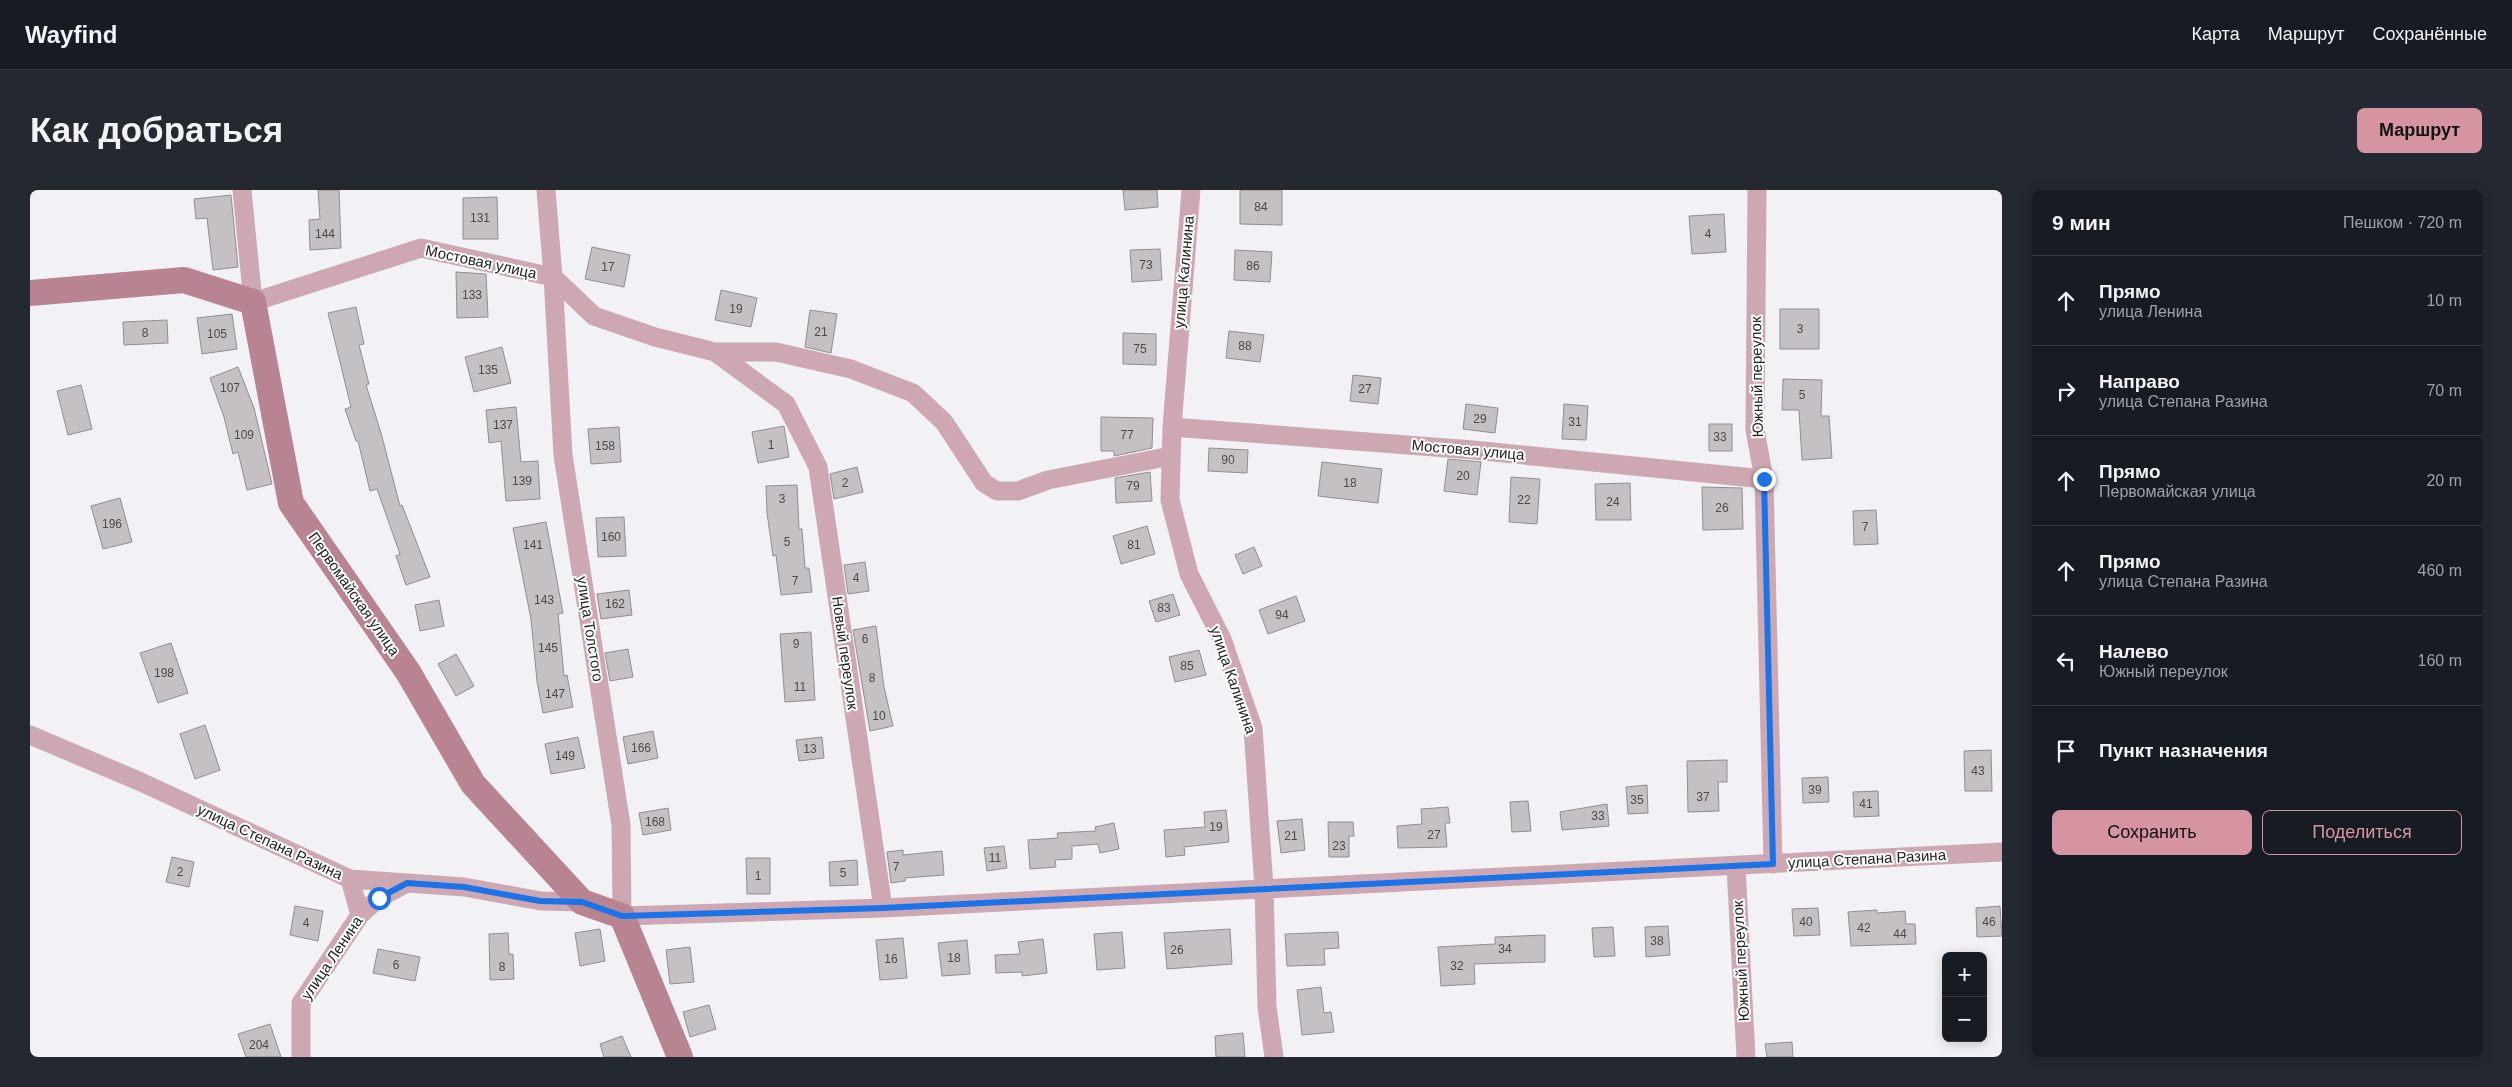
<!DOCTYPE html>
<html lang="ru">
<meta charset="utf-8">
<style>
:root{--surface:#171b24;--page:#242831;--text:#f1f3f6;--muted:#9ea1a6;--line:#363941;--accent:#d594a0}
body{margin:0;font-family:Arial,sans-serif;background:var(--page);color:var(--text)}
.controls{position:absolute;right:15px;bottom:15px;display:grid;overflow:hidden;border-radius:8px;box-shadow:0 2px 12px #0003}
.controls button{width:45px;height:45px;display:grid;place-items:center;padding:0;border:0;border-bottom:1px solid var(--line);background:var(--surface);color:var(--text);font:25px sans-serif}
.stop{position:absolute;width:15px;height:15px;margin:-11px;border:4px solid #1a73e8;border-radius:50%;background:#fff}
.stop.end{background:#1a73e8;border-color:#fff;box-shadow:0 1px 5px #0008}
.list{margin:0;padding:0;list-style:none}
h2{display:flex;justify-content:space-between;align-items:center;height:65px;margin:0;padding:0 20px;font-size:21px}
h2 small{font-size:16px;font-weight:400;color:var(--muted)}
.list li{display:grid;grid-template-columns:32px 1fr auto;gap:15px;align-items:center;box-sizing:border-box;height:90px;padding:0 20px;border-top:1px solid var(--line)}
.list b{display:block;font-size:19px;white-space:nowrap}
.list p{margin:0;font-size:16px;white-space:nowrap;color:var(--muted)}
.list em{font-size:16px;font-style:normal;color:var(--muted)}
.actions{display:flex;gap:10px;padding:15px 20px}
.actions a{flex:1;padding:11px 0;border:1px solid var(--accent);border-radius:8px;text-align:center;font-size:18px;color:var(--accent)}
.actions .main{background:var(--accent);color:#111}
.icon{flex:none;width:28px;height:28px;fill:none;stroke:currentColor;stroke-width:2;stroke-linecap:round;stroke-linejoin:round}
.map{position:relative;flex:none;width:1972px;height:867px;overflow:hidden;border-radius:8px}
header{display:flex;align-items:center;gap:30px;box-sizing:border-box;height:70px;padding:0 25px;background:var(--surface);border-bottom:1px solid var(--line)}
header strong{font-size:24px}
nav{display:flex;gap:28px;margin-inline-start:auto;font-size:18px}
.intro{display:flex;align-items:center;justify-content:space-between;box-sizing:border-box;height:120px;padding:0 30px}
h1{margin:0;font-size:35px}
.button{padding:12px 22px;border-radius:8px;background:var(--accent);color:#111;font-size:18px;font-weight:700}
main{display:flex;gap:30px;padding:0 30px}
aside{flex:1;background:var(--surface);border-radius:8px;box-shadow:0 2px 12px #0003}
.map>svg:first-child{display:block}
</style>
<header>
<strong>Wayfind</strong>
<nav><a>Карта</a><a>Маршрут</a><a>Сохранённые</a></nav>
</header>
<div class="intro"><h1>Как добраться</h1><a class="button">Маршрут</a></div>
<main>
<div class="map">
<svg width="1972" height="867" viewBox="0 0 1972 867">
<rect width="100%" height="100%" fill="#f1f1f6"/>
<path fill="#c4c0c3" stroke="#918d90" d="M288 0H309L311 58 280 60 279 30 290 29Z
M1093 0H1127L1128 17 1095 20Z
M1210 0H1252V35L1210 34Z
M201 5 208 77 183 80 177 28 166 29 164 9Z
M467 7 468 49H433V8Z
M1694 24 1696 62 1662 64 1659 26Z
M562 57 600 65 594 97 555 89Z
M1130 59 1132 90 1102 92 1100 60Z
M1205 60 1242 62 1240 92 1204 90Z
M426 82 456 84 458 127 427 128Z
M691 100 727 108 721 137 685 130Z
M326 117 334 154 329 155 339 194 336 195 351 243 370 316 372 315 400 387 376 395 366 366 370 364 347 299 340 301 328 251H326L315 219 321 217 298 123Z
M1750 119H1789V159H1750Z
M780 120 807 124 801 163 775 157Z
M202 124 207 159 172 164 167 128Z
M137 130 138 153 94 155 93 132Z
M1199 141 1234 145 1230 172 1196 168Z
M1093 143 1126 144V175L1093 174Z
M472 157 481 193 444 202 435 167Z
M208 177 224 218 242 294 217 300 208 262 203 264 194 227 180 188Z
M1323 185 1351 188 1348 214 1320 211Z
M1753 189 1792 190 1791 226H1799L1802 268 1772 270 1769 220H1752Z
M51 195 62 239 38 245 27 201Z
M1436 214 1468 218 1465 243 1433 239Z
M1534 214 1558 216 1556 250 1532 249Z
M486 217 491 272 508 271 510 309 476 311 471 251 459 253 456 220Z
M1071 227 1123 228 1122 258 1084 266V261H1071Z
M1679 234H1702V261H1679Z
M754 236 759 267 728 273 722 242Z
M589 237 591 272 561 274 558 239Z
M1179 258 1218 260 1217 283 1178 281Z
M1418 269 1451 272 1447 305 1414 301Z
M1292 272 1352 279 1348 313 1288 306Z
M827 277 833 302 804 309 800 284Z
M1120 282 1122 311 1086 313 1085 288Z
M1481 287 1510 289 1507 334 1479 332Z
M1600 293 1601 330H1566L1565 294Z
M767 295 769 339H772L775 378H779L782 402 751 405 746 365 743 366 737 323 736 296Z
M1672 297 1712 298 1713 339 1673 340Z
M90 308 102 352 73 359 61 316Z
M1846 320 1848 354 1824 355 1823 321Z
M594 327 596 366 568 367 566 328Z
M516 332 533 423 528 424 534 486 537 485 543 517 513 523 507 491 501 429 483 338Z
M1117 336 1125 364 1091 374 1083 346Z
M1224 357 1232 376 1213 384 1205 365Z
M835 372 839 401 818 404 814 375Z
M599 400 602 425 571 429 567 404Z
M1143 404 1150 425 1126 432 1119 411Z
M1266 406 1275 431 1238 444 1229 420Z
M409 410 414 436 390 441 385 415Z
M846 436 854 497 863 536 840 541 823 440Z
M781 442 785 510 755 512 750 444Z
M141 453 158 503 128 513 110 463Z
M598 459 603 487 580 491 575 463Z
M1169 460 1176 485 1145 492 1139 467Z
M426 464 444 496 426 506 408 474Z
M175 535 190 580 165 589 150 544Z
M623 541 628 568 598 574 593 547Z
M548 547 555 578 521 584 515 554Z
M792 547 794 568 769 571 766 550Z
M1961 560 1962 601H1935L1934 561Z
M1697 570V592H1688L1689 621 1658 622 1657 571Z
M1798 587 1799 612 1773 613 1772 588Z
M1617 595 1618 623 1598 624 1596 597Z
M1848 601 1849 626 1824 627 1823 602Z
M1498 611 1501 641 1482 642 1480 612Z
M1577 614 1579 636 1532 640 1530 622Z
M1418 617 1420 633H1415L1417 657 1368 658 1367 636 1392 634 1391 619Z
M638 618 641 640 613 645 609 623Z
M1196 620 1199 652 1154 657 1155 665 1136 667 1134 640 1175 637 1174 622Z
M1272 629 1275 660 1251 663 1247 631Z
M1298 632H1323L1324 646H1319V667H1299Z
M1084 633 1089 659 1070 663 1068 654 1042 656V669L1025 670 1026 677 1000 679 998 650 1028 648 1027 643 1066 641 1065 637Z
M974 656 977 678 957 681 954 658Z
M873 660V665L912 661 914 685 875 688V691L861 693 857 662Z
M142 667 164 672 159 697 136 692Z
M716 668H740V704H717Z
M827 670 828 695 800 696 799 672Z
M265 716 293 721 288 751 260 745Z
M1970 716 1972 746 1947 747 1946 718Z
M1788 718 1790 745 1764 746 1762 719Z
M1847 720V723L1875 721 1876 734H1885L1886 754 1821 756 1818 722Z
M1638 736 1640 765 1616 767 1615 737Z
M1583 737 1585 766 1564 767 1562 738Z
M570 739 575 771 550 776 545 743Z
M1200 739 1202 774 1137 779 1134 743Z
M1092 742 1095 778 1067 780 1064 744Z
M1308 742 1309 758 1294 759 1295 775 1257 776 1255 744Z
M478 743 479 764H483L484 789 460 790 459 744Z
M1515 745V772L1444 774 1445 794 1411 796 1408 757 1465 754V747Z
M873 748 877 788 850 790 846 750Z
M1013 749 1017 783 992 786V782L966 783 965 765 990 764 988 752Z
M937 750 940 784 912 786 908 753Z
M660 757 664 792 640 794 636 760Z
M348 759 390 767 385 791 343 783Z
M1291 797 1294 823 1301 822 1304 842 1272 845 1267 800Z
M679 815 686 839 660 847 653 822Z
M240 834 251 867H216L208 844Z
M1213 843 1215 867H1186L1185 846Z
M592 846 601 867H574L570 854Z
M1762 852 1763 867H1737L1735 854Z"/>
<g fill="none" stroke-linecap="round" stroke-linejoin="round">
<path stroke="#cda8b2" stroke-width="19" d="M212 0 223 112 391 58 523 87 564 126 625 147 685 162 756 214 788 277 853 718
M516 0 523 87 533 265 591 635 592 726 853 718 1972 662
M1161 0 1142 237 1140 310 1159 384 1192 449 1223 538 1234 698 1237 817 1244 867
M1727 0 1725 240 1734 289 1743 674
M685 162H746L821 179 883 203 914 232 954 293 967 301H988L1018 290 1141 266
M1142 237 1443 260 1734 289
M0 545 111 592 320 689 434 697 511 711 552 712
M1706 676 1716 867
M320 689 330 725
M271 867V813L330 725 349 708 377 693"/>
<path stroke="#b88492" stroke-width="26" d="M0 103 154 90 223 112 261 313 378 482 443 594 552 712 592 726 650 867"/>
</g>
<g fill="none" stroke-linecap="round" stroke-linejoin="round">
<path stroke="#1a73e8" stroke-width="6" d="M349 708 377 693 434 697 510 711 552 712 592 726 853 718 1743 674 1734 289"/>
</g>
<g text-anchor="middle" stroke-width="4" stroke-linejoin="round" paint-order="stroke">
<g font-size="12" fill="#4a4a4b">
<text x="1231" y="21">84</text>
<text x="450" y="32">131</text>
<text x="295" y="48">144</text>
<text x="1678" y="48">4</text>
<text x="1116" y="79">73</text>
<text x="1223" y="80">86</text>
<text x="578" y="81">17</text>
<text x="442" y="109">133</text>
<text x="706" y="123">19</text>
<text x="1770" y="143">3</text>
<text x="791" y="146">21</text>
<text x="115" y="147">8</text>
<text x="187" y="148">105</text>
<text x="1215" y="160">88</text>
<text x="1110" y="163">75</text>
<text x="458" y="184">135</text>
<text x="200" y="202">107</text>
<text x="1335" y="203">27</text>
<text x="1772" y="209">5</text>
<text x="1450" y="233">29</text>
<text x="1545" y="236">31</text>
<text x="473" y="239">137</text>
<text x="214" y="249">109</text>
<text x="1097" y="249">77</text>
<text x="1690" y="251">33</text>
<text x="741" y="259">1</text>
<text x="575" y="260">158</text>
<text x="1198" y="274">90</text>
<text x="1433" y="290">20</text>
<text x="492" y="295">139</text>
<text x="815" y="297">2</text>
<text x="1320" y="297">18</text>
<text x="1103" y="300">79</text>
<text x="752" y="313">3</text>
<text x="1494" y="314">22</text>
<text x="1583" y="316">24</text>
<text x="1692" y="322">26</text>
<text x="82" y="338">196</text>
<text x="1835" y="341">7</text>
<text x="581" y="351">160</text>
<text x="757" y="356">5</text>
<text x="503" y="359">141</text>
<text x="1104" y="359">81</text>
<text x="826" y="392">4</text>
<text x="765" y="395">7</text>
<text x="514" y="414">143</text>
<text x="585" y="418">162</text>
<text x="1134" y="422">83</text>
<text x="1252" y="429">94</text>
<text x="835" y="453">6</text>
<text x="766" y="458">9</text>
<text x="518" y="462">145</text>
<text x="1157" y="480">85</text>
<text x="134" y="487">198</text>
<text x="842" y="492">8</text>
<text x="770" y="501">11</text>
<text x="525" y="508">147</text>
<text x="849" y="530">10</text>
<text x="611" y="562">166</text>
<text x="780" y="563">13</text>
<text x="535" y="570">149</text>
<text x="1948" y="585">43</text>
<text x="1785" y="604">39</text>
<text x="1673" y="611">37</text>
<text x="1607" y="614">35</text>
<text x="1836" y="618">41</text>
<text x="1568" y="630">33</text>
<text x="625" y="636">168</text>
<text x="1186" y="641">19</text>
<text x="1404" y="649">27</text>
<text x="1261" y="650">21</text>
<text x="1309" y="660">23</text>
<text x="965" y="672">11</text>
<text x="866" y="681">7</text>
<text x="150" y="686">2</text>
<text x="813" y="687">5</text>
<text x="728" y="690">1</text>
<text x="1776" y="736">40</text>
<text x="1959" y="736">46</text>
<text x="276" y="737">4</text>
<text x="1834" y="742">42</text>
<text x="1870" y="748">44</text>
<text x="1627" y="755">38</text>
<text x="1475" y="763">34</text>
<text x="1147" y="764">26</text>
<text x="924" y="772">18</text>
<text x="861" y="773">16</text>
<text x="366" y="779">6</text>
<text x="1427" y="780">32</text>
<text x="472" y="781">8</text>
<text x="229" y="859">204</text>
</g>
<g font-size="15" fill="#222223" stroke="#fff">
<text transform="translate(451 72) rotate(12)" y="5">Мостовая улица</text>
<text transform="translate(1154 82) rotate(-85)" y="5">улица Калинина</text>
<text transform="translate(1727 187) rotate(-91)" y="5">Южный переулок</text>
<text transform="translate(1438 260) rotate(5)" y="5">Мостовая улица</text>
<text transform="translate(324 404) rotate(55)" y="5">Первомайская улица</text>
<text transform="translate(560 439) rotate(81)" y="5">улица Толстого</text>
<text transform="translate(815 463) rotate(82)" y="5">Новый переулок</text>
<text transform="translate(1203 490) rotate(71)" y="5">улица Калинина</text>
<text transform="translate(240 652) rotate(25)" y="5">улица Степана Разина</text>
<text transform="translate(1837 669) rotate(-3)" y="5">улица Степана Разина</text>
<text transform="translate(302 768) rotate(-56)" y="5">улица Ленина</text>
<text transform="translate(1711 771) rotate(-93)" y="5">Южный переулок</text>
</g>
</g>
</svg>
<div class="controls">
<button>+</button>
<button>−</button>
</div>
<div class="stop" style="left:349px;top:708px"></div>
<div class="stop end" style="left:1734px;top:289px"></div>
</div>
<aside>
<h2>9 мин<small>Пешком · 720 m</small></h2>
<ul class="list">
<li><svg class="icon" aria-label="ahead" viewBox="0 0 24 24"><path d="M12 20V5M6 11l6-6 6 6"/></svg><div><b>Прямо</b><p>улица Ленина</p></div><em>10 m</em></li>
<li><svg class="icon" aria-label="right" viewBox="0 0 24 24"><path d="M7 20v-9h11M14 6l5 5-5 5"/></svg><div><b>Направо</b><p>улица Степана Разина</p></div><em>70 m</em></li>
<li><svg class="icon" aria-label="ahead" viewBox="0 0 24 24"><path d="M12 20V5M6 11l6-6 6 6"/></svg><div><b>Прямо</b><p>Первомайская улица</p></div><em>20 m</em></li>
<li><svg class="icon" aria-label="ahead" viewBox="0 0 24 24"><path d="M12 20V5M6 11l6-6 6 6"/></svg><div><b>Прямо</b><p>улица Степана Разина</p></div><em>460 m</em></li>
<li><svg class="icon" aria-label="left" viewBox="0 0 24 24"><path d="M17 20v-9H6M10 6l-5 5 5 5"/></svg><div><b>Налево</b><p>Южный переулок</p></div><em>160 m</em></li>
<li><svg class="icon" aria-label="arrive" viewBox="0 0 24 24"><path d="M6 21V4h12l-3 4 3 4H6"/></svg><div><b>Пункт назначения</b></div></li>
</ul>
<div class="actions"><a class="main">Сохранить</a><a>Поделиться</a></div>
</aside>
</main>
